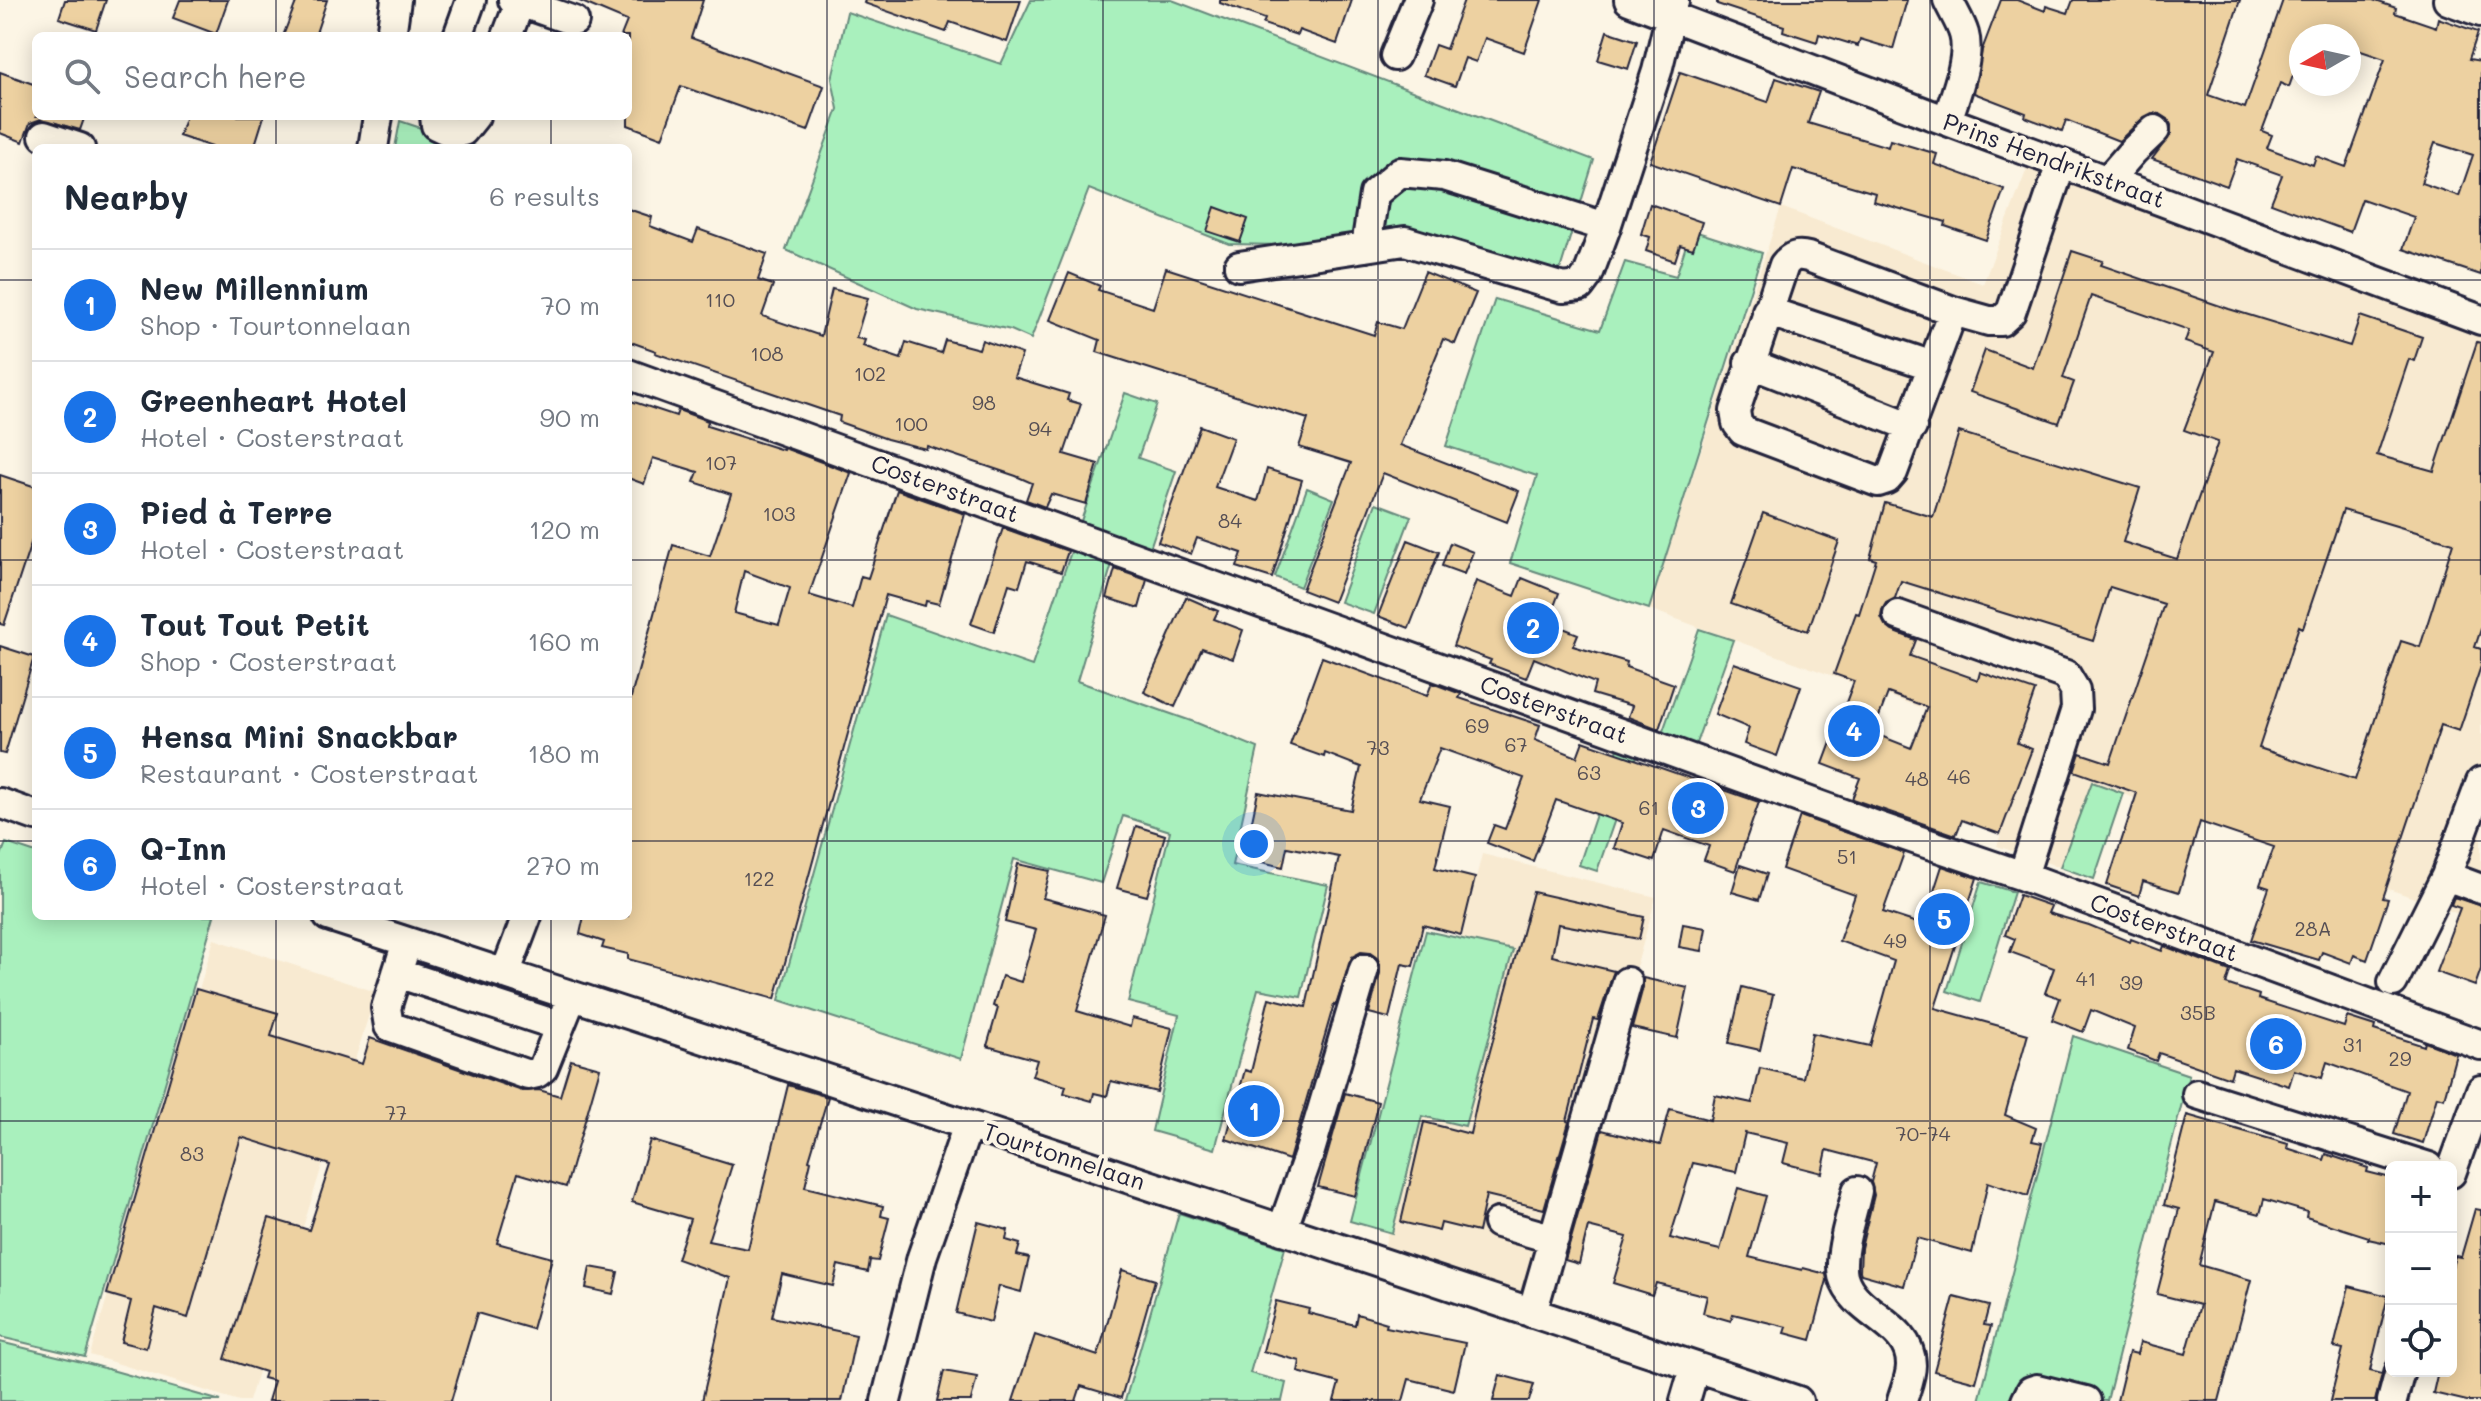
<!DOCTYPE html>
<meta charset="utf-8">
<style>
:root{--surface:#fff;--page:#f2f2f3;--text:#1f2937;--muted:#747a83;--line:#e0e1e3;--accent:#1a73e8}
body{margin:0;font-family:Mali,sans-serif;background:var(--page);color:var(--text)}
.controls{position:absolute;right:24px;bottom:24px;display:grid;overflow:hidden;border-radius:12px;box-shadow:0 4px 20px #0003}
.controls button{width:72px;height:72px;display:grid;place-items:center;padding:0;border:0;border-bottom:2px solid var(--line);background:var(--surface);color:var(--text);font:40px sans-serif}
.compass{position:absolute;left:2289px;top:24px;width:72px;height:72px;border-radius:50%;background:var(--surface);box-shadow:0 4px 20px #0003;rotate:261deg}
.you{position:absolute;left:1254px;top:844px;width:28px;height:28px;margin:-20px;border:6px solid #fff;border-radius:50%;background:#1a73e8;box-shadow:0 0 0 12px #1a73e833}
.badge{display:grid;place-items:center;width:52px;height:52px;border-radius:50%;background:var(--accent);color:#fff;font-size:26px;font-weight:700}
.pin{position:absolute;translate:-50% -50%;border:4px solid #fff;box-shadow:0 2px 8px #0006}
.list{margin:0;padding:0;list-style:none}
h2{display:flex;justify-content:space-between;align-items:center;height:104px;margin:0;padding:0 32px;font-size:34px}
h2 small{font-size:26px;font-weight:400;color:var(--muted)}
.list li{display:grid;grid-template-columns:52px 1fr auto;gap:24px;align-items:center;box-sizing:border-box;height:112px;padding:0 32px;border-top:2px solid var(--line)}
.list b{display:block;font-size:30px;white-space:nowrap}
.list p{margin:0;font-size:26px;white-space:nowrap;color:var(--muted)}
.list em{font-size:26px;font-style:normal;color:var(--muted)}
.icon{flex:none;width:44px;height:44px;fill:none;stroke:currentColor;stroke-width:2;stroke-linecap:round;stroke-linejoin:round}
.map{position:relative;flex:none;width:2481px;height:1401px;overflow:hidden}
.search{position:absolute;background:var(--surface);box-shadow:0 4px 20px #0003;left:32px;top:32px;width:600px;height:88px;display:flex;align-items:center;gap:20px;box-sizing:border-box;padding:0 28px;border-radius:12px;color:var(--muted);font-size:30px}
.panel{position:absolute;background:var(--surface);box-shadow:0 4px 20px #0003;left:32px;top:144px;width:600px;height:776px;border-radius:12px}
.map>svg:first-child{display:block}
</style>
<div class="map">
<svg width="2481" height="1401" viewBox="0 0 2481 1401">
<rect width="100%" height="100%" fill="#fcf5e5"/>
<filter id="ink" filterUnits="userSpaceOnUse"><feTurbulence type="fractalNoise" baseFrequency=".0125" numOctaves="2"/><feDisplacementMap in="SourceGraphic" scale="16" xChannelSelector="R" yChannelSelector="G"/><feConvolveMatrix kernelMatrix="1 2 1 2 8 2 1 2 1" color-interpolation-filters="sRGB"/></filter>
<g filter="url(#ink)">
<path fill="#f8ead1" d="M2028 166 2481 331V922L2092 783 2060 867 1997 846 2031 748 1649 609 1781 207 1983 284Z
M1482 854 1656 897 1543 1299 1384 1248Z
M214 939 376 992 249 1401H239L90 1355Z"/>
<path fill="#a9f0bd" stroke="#66897c" stroke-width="2" d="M1031 0H1172L1594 160 1559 273 1323 246 1229 244 1089 189 1031 339 1011 330 917 309 786 250 838 109 832 79 847 12 1001 64Z
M400 121 477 147 395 148Z
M1691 230 1762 253 1649 609 1510 563 1537 476 1446 446 1495 299 1600 330 1625 262 1676 276Z
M1125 393 1157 404 1138 458 1176 471 1150 548 1080 524Z
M1307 488 1334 499 1300 587 1275 577Z
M1376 503 1411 516 1374 614 1340 602Z
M1072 549 1112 564 1077 681 1197 723 1258 748 1232 865 1328 885 1301 997 1258 989 1215 1149 1152 1131 1179 1015 1128 1002 1170 831 1123 816 1101 883 1014 859 961 1059 779 1000 886 615 1032 666Z
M1699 629 1733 640 1695 746 1662 734Z
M1619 746 1638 753 1597 871 1579 865Z
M2092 782 2123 793 2094 879 2060 867Z
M6 843 36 853V916H214L85 1357 0 1337V858Z
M1981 882 2014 892 1980 1002 1947 991Z
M1426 931 1513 950 1465 1126 1422 1116 1392 1233 1350 1221Z
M2073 1036 2189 1075 2107 1401H1979Z
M1179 1213 1285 1248 1250 1373 1286 1383 1282 1401H1125Z
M0 1342 90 1364 221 1401H0Z"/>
<path fill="#edd1a1" stroke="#22223b" stroke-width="2" fill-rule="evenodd" d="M65 0H106L96 30 59 18Z
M180 0H228L216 34 173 18Z
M297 0H327L315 36H283Z
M577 0H703L691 38 824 86 808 131 681 86 662 138 628 125V36H621L627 21Z
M865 0H1021L1007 42 950 22 946 32 864 3Z
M1220 0H1352L1337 44 1299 30 1297 35 1263 24 1265 19 1220 3Z
M1464 0H1542L1524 52 1485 38 1476 62 1465 58 1455 86 1424 75 1435 45 1446 49Z
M1717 0H1907L1893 49 1860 39 1858 46 1819 34 1817 42 1783 31 1784 26 1717 4Z
M2001 0H2017L2045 11 2046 6 2068 13 2073 0H2240L2208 95 2245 108 2283 0H2373L2396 8 2395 13 2436 27 2438 18 2478 32 2469 59 2481 61V275L2403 249 2414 217 2362 199 2350 232 2271 203 2282 175 2237 159 2227 186 2152 159 2171 134V125L2168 119 2160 114 2152 113 2144 117 2119 141 2066 120 2062 131 2025 117 2026 113 1974 93 1982 50ZM2301 36H2349V47L2385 59 2346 167 2316 156 2313 165 2267 148 2272 135 2262 131 2280 83 2289 87 2301 53ZM2435 143 2473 155 2459 196 2421 183Z
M1607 31 1637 41 1628 69 1598 60Z
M0 72 36 85V116H85L80 130 41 119 30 123 23 142 0 133Z
M1680 72 1768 102 1776 78 1819 92 1808 123 1888 147 1890 140 1937 154 1934 164 2004 189 1986 240 1945 226 1946 222 1873 201 1875 193 1793 169 1781 207 1650 162Z
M186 116H264L254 148H215L179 136Z
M1650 204 1702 222 1693 249 1680 245 1675 261 1646 251 1650 237 1641 234Z
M1215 207 1248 219 1240 242 1207 231Z
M628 209 652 217 650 226 693 242 698 229 767 254 758 280 773 285 762 316 821 336 832 289 868 298 856 338 865 340 863 346 901 359 906 342 941 353 945 340 979 349 982 340 1022 354 1014 377 1069 394 1067 400 1081 404 1064 454 1098 464 1086 504 1051 494 1045 507 1026 500 1032 483 1016 476 927 446 926 449 887 439 839 422 840 416 655 353 656 351 628 341Z
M2072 251 2103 261 2101 265 2229 309 2350 346 2360 316 2422 337 2414 361 2409 359 2377 455 2434 471 2477 342 2481 343V629L2475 647 2481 649V666L2459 731 2441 725 2383 898 2388 899 2367 960 2354 955 2351 963 2322 952 2319 960 2251 940 2269 888 2260 885 2274 847 2200 822 2179 892 2143 881 2139 896 2107 885 2137 793 2074 771 2080 753 2110 763 2164 604 2110 587 2093 641 1901 581 1895 598 1886 603 1882 610 1881 617 1885 625 1892 631 1916 640 1910 656 1978 680 1980 672 2035 691 2017 743 2032 749 2000 834 1962 820 1956 835 1852 799 1860 778 1823 764 1854 681 1834 674 1856 613 1859 614 1876 560 1870 558 1885 503 1933 517 1959 432 2140 488 2123 542 2177 559 2218 442 2184 430 2214 352 2185 342 2189 330 2091 296 2063 378 2074 382 2059 423 1970 392 1985 350 2033 368ZM2343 510 2453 543 2420 647 2401 641 2355 780 2259 748 2299 626 2303 628ZM1888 693 1927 707 1911 748 1873 733Z
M1166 268 1374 335 1378 322 1402 329 1425 272 1476 293 1455 344 1443 339 1400 445 1519 491 1507 522 1383 473 1333 602 1302 590 1351 463 1299 447 1308 419 1097 352 1100 340 1050 320 1069 273 1100 286 1098 290 1153 308Z
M628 400 676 416 678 410 708 421 707 426 783 450 784 448 851 473 809 595 852 608 861 576 868 578 897 490 965 514 939 604 926 601 925 606 886 595 775 999 628 959V954L602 948 604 942 580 934 584 916H628V708L673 545 710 556 731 494 694 482 698 472 653 458 644 484 628 478ZM744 571 790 588 779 625 734 613Z
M1200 426 1233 438 1215 487 1258 501 1267 469 1302 480 1272 578 1237 567 1242 553 1197 538 1191 554 1158 542Z
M0 475 36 487V528L4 625 0 624Z
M1763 513 1839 541 1808 631 1731 604Z
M1003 528 1068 551 1061 572 1027 561 1019 587 1009 584 994 632 971 624Z
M1408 540 1439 552 1409 628 1378 616Z
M1450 543 1473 552 1464 574 1442 566Z
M1115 569 1147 580 1139 608 1107 598Z
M1522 578 1559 593 1548 622 1578 634 1573 646 1627 662 1626 667 1674 684 1659 729 1628 717 1632 706 1592 694 1595 683 1534 658 1526 678 1489 664 1491 660 1453 646 1476 581 1515 596Z
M1186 597 1218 611 1214 619 1243 630 1233 659 1202 648 1175 707 1144 692Z
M0 646 34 657 5 754 0 753Z
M1322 657 1427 696 1432 683 1461 694 1459 698 1540 725 1535 740 1577 757 1583 741 1759 802 1735 871 1704 860 1709 846 1664 830 1654 861 1614 848 1622 823 1556 800 1533 861 1487 843 1494 825 1505 829 1524 778 1440 748 1420 799 1450 806 1435 868 1475 878 1461 935 1423 925 1413 966 1402 964 1389 1018 1369 1013 1380 973V964L1377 958 1370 953 1361 952 1352 957 1336 1005 1334 1004 1289 1160 1226 1139 1245 1070 1251 1072 1269 998 1306 1007 1339 857 1287 847 1283 867 1244 858 1258 792 1351 810 1361 767 1325 753 1324 757 1290 745Z
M1734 663 1801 686 1777 756 1744 744 1749 728 1715 714Z
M1800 816 1904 853 1883 912 1923 925 1942 866 1977 878 1935 1008 2028 1034 2005 1115 2036 1128 2032 1141 2042 1143 2028 1196 1988 1182 1972 1253 1917 1238 1904 1286 1861 1274 1860 1271 1861 1248 1874 1195 1871 1182 1876 1163 1827 1150 1822 1173 1783 1163 1788 1143 1745 1133 1736 1172 1693 1163 1670 1238 1720 1250 1738 1188 1766 1196 1749 1257 1802 1270 1803 1268 1826 1274 1827 1280 1811 1340 1785 1333 1787 1327 1733 1314 1731 1321 1703 1313 1707 1296 1656 1283 1652 1295 1613 1283 1627 1237 1588 1227 1579 1264 1565 1260 1602 1130 1660 1145 1670 1109 1710 1120 1715 1095 1752 1103 1760 1068 1803 1078 1812 1033 1870 1046 1894 961 1839 941 1855 895 1782 869Z
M1136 826 1165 835 1147 896 1117 888Z
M1018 864 1050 871 1043 898 1105 915 1077 1011 1130 1027 1132 1018 1172 1028 1157 1092 1111 1081 1107 1096 1094 1093 1092 1101 1064 1093 1066 1086 1032 1076 1037 1060 987 1046 998 1008 993 1006 1002 976 1021 982 1036 930 1005 922Z
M1740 865 1767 874 1759 900 1732 892Z
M1533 892 1644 917 1639 939 1558 924 1552 956 1614 971 1598 1020 1593 1019 1567 1121 1569 1122 1544 1209 1486 1195 1478 1232 1441 1223 1439 1231 1401 1222 1424 1122 1470 1134 1480 1088Z
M2019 895 2051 906 2048 913 2089 925 2130 942 2131 939 2162 951 2164 946 2230 971 2226 984 2259 995 2258 999 2344 1027 2347 1017 2375 1026 2374 1030 2424 1046 2425 1042 2456 1054 2444 1098 2437 1096 2423 1143 2394 1134 2407 1091 2327 1062 2322 1078 2294 1070 2289 1086 2233 1068 2230 1078 2159 1053 2156 1061 2128 1050 2135 1028 2091 1010 2083 1032 2052 1020 2060 998 2045 993 2054 968 2010 952 2015 939 2005 935Z
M2454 897 2481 906V969L2475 986 2436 972 2460 908 2451 905Z
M1683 924 1706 928 1702 951 1679 947Z
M1643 978 1688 988 1677 1038 1632 1028 1643 987Z
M1742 987 1773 995 1760 1050 1729 1043Z
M196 989 278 1013 271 1036 362 1064 370 1038 522 1091 539 1090 560 1096 571 1060 600 1068 566 1187 518 1173 497 1243 552 1258 532 1329 477 1313 451 1401H268L274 1381 263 1378 265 1372 225 1359 269 1218 309 1230 330 1165 241 1137 188 1318 156 1308 146 1348 121 1342 131 1301 107 1294Z
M788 1085 828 1097 809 1160 811 1161 805 1187 883 1206 881 1216 889 1218 878 1261 870 1260 868 1272 838 1265 833 1286 782 1274 772 1317 856 1335 842 1401H702L730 1278 677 1259 690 1219 632 1202 650 1140 732 1165 708 1241 748 1249Z
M1345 1093 1378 1102 1355 1196 1318 1187Z
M2187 1115 2288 1144 2287 1148 2324 1160 2326 1154 2368 1168 2367 1172 2391 1178V1244L2368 1239 2369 1237 2306 1217 2307 1212 2264 1199 2260 1214 2215 1202 2199 1265 2251 1280 2219 1401H2117L2129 1352 2137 1354 2140 1342 2186 1354 2200 1305 2157 1294 2179 1209 2164 1205Z
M2475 1209 2481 1210V1401H2467L2433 1393 2438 1371H2451V1271L2455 1256 2461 1257Z
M978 1222 1008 1230 1006 1240 1020 1244 1017 1255 1029 1258 1021 1292 999 1286 991 1322 956 1313Z
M590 1267 618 1272 613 1294 586 1288Z
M1122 1270 1155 1280 1121 1398 1081 1386 1076 1401H1013L1035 1335 1098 1356Z
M2349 1286 2388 1296 2370 1371 2382 1374 2375 1401H2330L2343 1349 2334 1347Z
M1954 1297 1989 1306 1984 1325 1991 1326 1976 1382 1934 1371Z
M1276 1301 1309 1309 1308 1313 1355 1325 1357 1314 1387 1323 1386 1327 1465 1343 1454 1390 1409 1379 1403 1401H1334L1339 1383 1298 1372 1300 1361 1263 1351Z
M944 1371 977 1377 971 1401H937Z
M1500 1375 1534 1384 1529 1401H1493Z"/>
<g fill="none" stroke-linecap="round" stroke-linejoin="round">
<defs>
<path id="minor" d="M1629 0 1923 112 2481 320
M2448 0 2481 12
M520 2 574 21
M391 36 396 0
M458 36 471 0
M507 36 520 2 513 0
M1395 56 1418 0
M435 116 436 125 453 133 463 131 475 116
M1947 121C1954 98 1971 58 1964 34 1961 23 1953 11 1948 0
M44 136 80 148
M373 148 378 116
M2107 181 2133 151 2155 130
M1366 247 1374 194 1400 172 1444 176 1606 227
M1239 266 1405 241 1563 288 1580 286 1588 275 1606 227 1657 71 1674 1
M1767 311 1933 366
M1953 311 1893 472 1887 479 1878 482 1743 431 1737 423 1735 411 1784 265C1791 256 1797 254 1808 257L1953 311 1989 321H2001L2011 312 2061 164
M1749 363 1912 427
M628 374 1879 827 2023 876 2481 1045
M1898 615 2066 675 2075 690 2076 709 2023 876
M0 803 36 816
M2446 876 2481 889
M328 916 968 1125 1798 1401
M407 942 386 1008 389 1026 528 1075 537 1073 543 1068 572 996
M397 973 560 1026
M505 974 527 916
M2393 982 2446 876 2481 782
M2197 1094 2429 1167
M2451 1173 2481 1090
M1857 1191C1852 1214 1838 1254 1843 1276 1854 1316 1911 1322 1911 1365 1911 1377 1905 1390 1902 1401
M1498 1223 1554 1239
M1282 1230 1310 1151 1364 969
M1532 1313 1627 982
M886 1401 922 1257 968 1125
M1685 1401 1695 1367
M2026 1401 2031 1391 2037 1389 2086 1401
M2392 1401 2400 1371"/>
</defs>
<use href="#minor" stroke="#22223b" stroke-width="34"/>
<use href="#minor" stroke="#fcf5e5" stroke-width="28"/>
</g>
</g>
<path fill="none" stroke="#22223b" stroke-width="2" stroke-opacity="0.55" d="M276 0V36M551 0V36M827 0V1401M1103 0V1401M1378 0V1401M1654 0V1401M1930 0V1401M2205 0V1401M276 116V148M551 116V148M0 280H36M628 280H2481M0 560H36M628 560H2481M0 841H36M628 841H2481M276 916V1401M551 916V1401M0 1121H2481"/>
<g text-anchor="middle" stroke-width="8" stroke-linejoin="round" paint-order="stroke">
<g font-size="20" fill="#554e54">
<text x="720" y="307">110</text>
<text x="767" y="361">108</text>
<text x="870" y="381">102</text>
<text x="984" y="410">98</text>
<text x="911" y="431">100</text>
<text x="1040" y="436">94</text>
<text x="721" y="470">107</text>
<text x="779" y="521">103</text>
<text x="1230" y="528">84</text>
<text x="1477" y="733">69</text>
<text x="1516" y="752">67</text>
<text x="1378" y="755">73</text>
<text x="1589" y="780">63</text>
<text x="1959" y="784">46</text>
<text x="1917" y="786">48</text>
<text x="1649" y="815">61</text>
<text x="1847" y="864">51</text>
<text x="759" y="886">122</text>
<text x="2313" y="936">28A</text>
<text x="1895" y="948">49</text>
<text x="2086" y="986">41</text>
<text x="2131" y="990">39</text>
<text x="2198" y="1020">35B</text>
<text x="2353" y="1052">31</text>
<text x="2400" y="1066">29</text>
<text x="396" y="1120">77</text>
<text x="1923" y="1141">70-74</text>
<text x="192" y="1161">83</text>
</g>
<g font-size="24" fill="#22223b" stroke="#fcf5e5">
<text transform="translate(2054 161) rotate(20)" y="8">Prins Hendrikstraat</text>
<text transform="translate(945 489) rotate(20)" y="8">Costerstraat</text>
<text transform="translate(1554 710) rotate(20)" y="8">Costerstraat</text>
<text transform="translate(2164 928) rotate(20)" y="8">Costerstraat</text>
<text transform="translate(1064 1157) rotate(18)" y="8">Tourtonnelaan</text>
</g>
</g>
</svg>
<div class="controls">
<button>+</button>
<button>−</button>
<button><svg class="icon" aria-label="locate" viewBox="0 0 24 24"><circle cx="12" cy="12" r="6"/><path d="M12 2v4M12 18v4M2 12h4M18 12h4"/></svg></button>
</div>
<svg class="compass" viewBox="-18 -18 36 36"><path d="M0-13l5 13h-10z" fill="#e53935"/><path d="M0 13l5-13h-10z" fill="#747a83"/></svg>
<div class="you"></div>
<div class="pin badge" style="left:1254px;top:1111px">1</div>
<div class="pin badge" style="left:1533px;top:628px">2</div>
<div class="pin badge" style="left:1698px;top:808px">3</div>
<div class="pin badge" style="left:1854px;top:731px">4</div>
<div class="pin badge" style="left:1944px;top:919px">5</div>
<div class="pin badge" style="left:2276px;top:1044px">6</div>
<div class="search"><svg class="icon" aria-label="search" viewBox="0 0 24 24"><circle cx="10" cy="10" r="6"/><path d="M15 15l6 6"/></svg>Search here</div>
<section class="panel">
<h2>Nearby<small>6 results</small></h2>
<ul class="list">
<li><span class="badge">1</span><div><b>New Millennium</b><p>Shop · Tourtonnelaan</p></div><em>70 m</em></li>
<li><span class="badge">2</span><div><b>Greenheart Hotel</b><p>Hotel · Costerstraat</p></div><em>90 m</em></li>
<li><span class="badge">3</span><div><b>Pied à Terre</b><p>Hotel · Costerstraat</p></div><em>120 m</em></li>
<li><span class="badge">4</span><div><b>Tout Tout Petit</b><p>Shop · Costerstraat</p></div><em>160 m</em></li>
<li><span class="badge">5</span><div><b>Hensa Mini Snackbar</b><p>Restaurant · Costerstraat</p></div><em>180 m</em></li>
<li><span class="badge">6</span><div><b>Q-Inn</b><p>Hotel · Costerstraat</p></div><em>270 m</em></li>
</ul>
</section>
</div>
